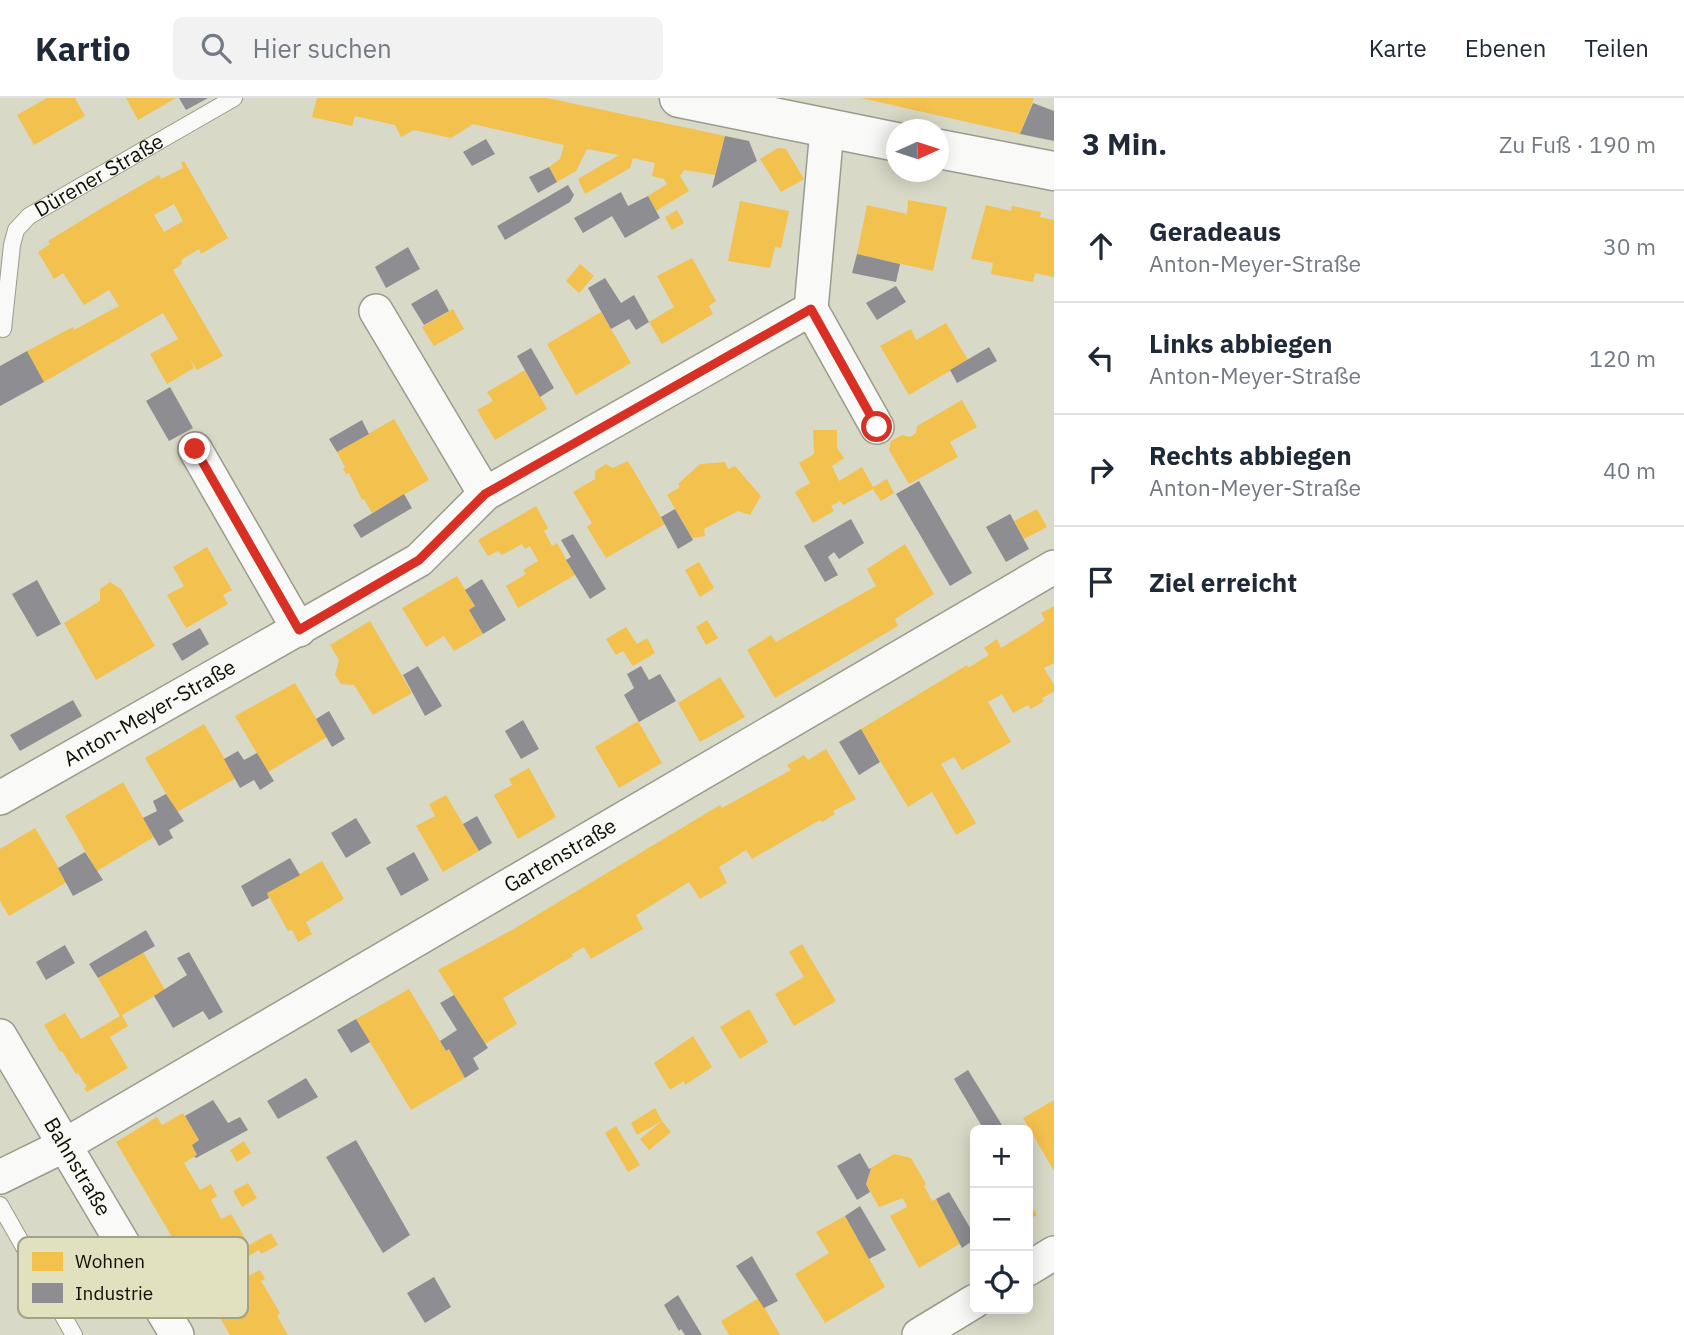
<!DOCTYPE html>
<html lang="de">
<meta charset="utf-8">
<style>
:root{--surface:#fff;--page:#f2f2f3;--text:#1f2937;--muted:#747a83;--line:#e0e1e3}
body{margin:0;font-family:"IBM Plex Sans",sans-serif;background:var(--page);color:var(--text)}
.controls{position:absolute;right:21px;bottom:21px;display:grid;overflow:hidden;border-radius:10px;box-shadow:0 4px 18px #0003}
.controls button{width:63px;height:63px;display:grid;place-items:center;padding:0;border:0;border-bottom:2px solid var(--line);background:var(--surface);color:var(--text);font:35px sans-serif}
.compass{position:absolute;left:886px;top:21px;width:63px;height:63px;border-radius:50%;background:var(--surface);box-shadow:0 4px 18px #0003;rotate:87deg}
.stop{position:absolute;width:21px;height:21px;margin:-16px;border:5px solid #d93025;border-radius:50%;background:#fff}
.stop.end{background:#d93025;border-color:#fff;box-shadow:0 2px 7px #0008}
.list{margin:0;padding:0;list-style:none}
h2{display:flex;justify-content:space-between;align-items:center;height:91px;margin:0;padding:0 28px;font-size:30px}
h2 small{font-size:23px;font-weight:400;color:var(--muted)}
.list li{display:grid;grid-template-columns:46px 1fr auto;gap:21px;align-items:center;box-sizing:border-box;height:112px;padding:0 28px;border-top:2px solid var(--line)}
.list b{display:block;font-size:26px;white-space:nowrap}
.list p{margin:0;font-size:23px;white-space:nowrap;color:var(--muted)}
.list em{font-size:23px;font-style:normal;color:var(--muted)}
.icon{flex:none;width:38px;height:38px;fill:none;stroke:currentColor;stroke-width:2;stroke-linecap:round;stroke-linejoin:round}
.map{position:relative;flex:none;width:1054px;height:1237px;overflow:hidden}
header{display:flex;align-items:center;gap:42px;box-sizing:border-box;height:98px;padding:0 35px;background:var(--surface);border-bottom:2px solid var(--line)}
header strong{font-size:33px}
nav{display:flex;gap:38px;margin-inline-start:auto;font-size:24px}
.search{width:490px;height:63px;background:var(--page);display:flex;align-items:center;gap:18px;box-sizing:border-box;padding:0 24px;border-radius:10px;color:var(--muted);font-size:26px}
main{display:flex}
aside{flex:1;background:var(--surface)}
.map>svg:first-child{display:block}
</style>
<header>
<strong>Kartio</strong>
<div class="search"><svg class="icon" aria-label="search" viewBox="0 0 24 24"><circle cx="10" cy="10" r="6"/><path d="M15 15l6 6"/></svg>Hier suchen</div>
<nav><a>Karte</a><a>Ebenen</a><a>Teilen</a></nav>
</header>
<main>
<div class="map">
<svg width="1054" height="1237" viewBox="0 0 1054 1237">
<rect width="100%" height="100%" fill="#d9d9c7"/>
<path fill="#f2c14e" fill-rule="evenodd" d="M47 0H75L85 18 34 47 17 17Z
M126 0H176L138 22Z
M317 0H547L725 38 715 77 684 72 680 78 689 93 656 113 648 98 667 86 664 81 652 78 655 65 633 60 630 70 585 96 578 81 619 57 587 51 576 73 557 84 549 69 560 61 564 47 473 26 451 40 414 32 401 39 395 27 355 18 352 28 312 19Z
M861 0H1034L1020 36Z
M778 50 786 51 804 81 781 94 760 61Z
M184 63 228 140 201 156 199 151 181 162 182 166 173 172 223 258 197 272 190 261 194 270 167 286 150 256 178 241 163 215 44 284 27 253 73 229 74 232 119 208 109 192 84 207 63 175 54 181 38 154 50 146 48 143 102 110 159 77 161 81 183 70 181 65ZM174 106 183 123 164 134 154 117Z
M908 102 947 109 933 173 857 156 867 107 907 116Z
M740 103 789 113 781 150 775 149 770 170 728 163Z
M986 107 1011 113 1012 108 1041 114 1040 119 1054 122V179L1035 175 1033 184 991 176 993 165 971 161Z
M677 112 684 125 672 132 665 119Z
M692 160 716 203 709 208 713 216 662 246 649 224 674 209 657 178Z
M580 166 594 178 579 195 566 183Z
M453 211 464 231 434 248 422 229Z
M601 214 631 265 576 297 547 246Z
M946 225 968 262 909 297 880 248 911 231 916 242Z
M525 272 547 311 495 342 477 312 493 303 487 294Z
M962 302 977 329 950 344 958 359 909 386 889 352 891 343 902 337 910 339 916 335 917 328Z
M394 321 429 382 372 415 364 401 362 402 349 375 346 376 343 371 345 369 337 354Z
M813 332H837V350L844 360 832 368 839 383 862 369 873 389 887 381 894 395 881 403 873 391 843 407 840 403 831 408 834 413 813 425 795 394 810 385 799 365 814 356Z
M628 363 665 426 606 460 587 429 592 425 573 394 595 381V373L606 366 613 370Z
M725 364 728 371 735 368 761 398 750 417 738 413 704 431 705 438 692 440 667 397 680 389 678 386 700 366Z
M536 408 548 430 544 433 552 448 557 445 575 477 518 510 506 488 526 476 523 472 538 463 530 448 525 451 522 446 502 457 498 453 488 458 478 442Z
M1037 411 1047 429 1024 441 1014 423Z
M905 446 934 496 895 521 898 528 775 600 747 552 771 537 776 544 876 488 867 471Z
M207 449 232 492 223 497 228 506 186 530 167 497 184 488 173 469Z
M699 464 714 490 700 499 685 472Z
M457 478 475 508 469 512 483 536 454 553 444 538 426 549 402 510Z
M110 484 121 491 155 548 96 582 64 525 100 503V491Z
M1054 508V565L1044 570 1054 587V594L1042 600 1044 603 1031 611 1028 607 1013 615 1002 596 988 604 1011 644 962 672 954 659 941 666 976 725 956 737 932 694 908 709 861 631 967 567 968 570 989 557 984 550 997 541 1001 550 1027 534 1045 522 1041 515Z
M707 522 718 540 706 547 696 529Z
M370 523 412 595 373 617 354 587 341 586 335 577 339 562 330 547Z
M626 529 637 546 647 540 655 555 633 568 623 553 616 557 606 541Z
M720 579 745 619 700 644 678 605Z
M295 585 327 639 268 674 235 618Z
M638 623 662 665 619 690 595 649Z
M204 626 236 680 177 714 145 660Z
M826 651 856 701 833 713 835 716 822 724 820 722 752 761 746 752 719 769 727 785 700 801 689 784 636 817 643 831 591 861 584 849 572 856 573 858 503 900 517 926 485 946 438 872 512 832 720 707 722 710 791 672 787 667 804 657 808 662Z
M529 670 556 719 518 741 494 697 512 687 509 681Z
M123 684 154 739 97 773 65 718Z
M446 697 479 753 443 774 416 728 435 718 429 706Z
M35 730 67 784 9 818 0 803V751Z
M322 763 344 801 306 824 312 836 298 844 292 832 288 833 267 795Z
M802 846 836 903 794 928 775 896 804 879 789 854Z
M143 854 165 892 122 917 128 928 110 939 128 970 87 994 84 990 87 989 78 975 76 976 62 953 60 954 44 927 65 915 81 941 120 918 98 880Z
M409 891 446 953 449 951 465 980 411 1012 356 921Z
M749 911 768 944 740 961 720 929Z
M693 938 712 969 685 987 684 983 670 992 654 965Z
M1054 1002V1073L1023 1020Z
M655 1010 662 1023 637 1037 631 1025Z
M183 1015 199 1042 192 1047 197 1057 184 1065 200 1092 211 1086 217 1098 211 1102 221 1121 231 1116 249 1147 271 1135 278 1147 261 1156 259 1152 237 1165 246 1179 260 1172 265 1181 261 1183 280 1215 277 1218 288 1237H230L116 1044 157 1019 162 1027Z
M662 1023 671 1034 649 1052 640 1041Z
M616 1028 640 1067 628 1074 605 1035Z
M244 1043 251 1055 237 1064 230 1052Z
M894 1056 911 1060 926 1086 924 1088 932 1103 936 1101 961 1145 919 1170 890 1118 907 1109 903 1100 879 1109 866 1086 871 1070Z
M248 1085 257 1100 242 1109 233 1093Z
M1028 1102 1037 1117 1028 1122Z
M845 1118 885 1189 825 1225 795 1176 829 1155 816 1134Z
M759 1200 780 1237H729L721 1223Z"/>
<path fill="#8d8d92" d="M179 0H208L186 12Z
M1033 5 1054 13V43L1020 36Z
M725 38 749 43 757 63 712 90Z
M486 41 495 56 472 68 463 54Z
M549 69 557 84 538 95 529 79Z
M568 87 574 97 570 104 505 142 497 128Z
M621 94 628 108 648 98 660 120 625 140 612 118 583 135 574 120Z
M408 149 420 171 386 190 375 169Z
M857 156 900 166 896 184 852 175Z
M605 180 621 205 634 197 649 224 636 232 629 221 611 231 588 190Z
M896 188 906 204 877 222 866 205Z
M437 191 449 213 424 227 411 206Z
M989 249 997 263 957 285 950 272Z
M531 250 554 290 540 299 517 258Z
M27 253 44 284 0 308V268Z
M170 289 193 330 169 343 146 303Z
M362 322 369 336 337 354 329 341Z
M919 383 972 475 950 488 896 396Z
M404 396 412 410 361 440 353 427Z
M675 411 693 442 678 451 661 419Z
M1010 416 1029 451 1006 464 986 429Z
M851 421 864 445 839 461 834 454 828 459 838 477 825 484 804 448Z
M573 436 606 491 590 501 566 462 571 459 561 442Z
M482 481 506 522 483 536 469 512 475 508 465 492Z
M37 482 61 526 37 539 12 496Z
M200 530 209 546 182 563 172 546Z
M418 568 442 608 425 618 403 577Z
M641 568 649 582 660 576 676 603 639 624 624 597 634 590 627 576Z
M73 602 82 618 20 653 10 637Z
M329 613 345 641 332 649 316 621Z
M523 622 539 651 521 661 505 633Z
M861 631 880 664 859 677 839 644Z
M238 653 244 662 257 655 274 683 260 692 254 682 240 690 224 661Z
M166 696 184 723 169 732 173 740 159 748 143 720 157 713 153 703Z
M477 718 492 745 479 753 463 726Z
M356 720 371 745 346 760 331 735Z
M85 754 103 782 73 798 58 770Z
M414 754 429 782 401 798 386 770Z
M290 760 300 777 267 795 269 800 252 809 241 788Z
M146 832 155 848 98 880 89 866Z
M65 847 75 865 46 882 36 864Z
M189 854 223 914 209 922 203 913 173 930 154 898 187 877 177 860Z
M454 897 488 950 473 960 479 971 465 980 449 951 446 953 440 943 457 932 440 905Z
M356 921 370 944 351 955 337 932Z
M968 972 1005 1032H984L954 981Z
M306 980 318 999 278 1021 267 1003Z
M213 1002 228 1025 240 1019 248 1032 196 1060 194 1058 197 1057 192 1047 199 1042 185 1018Z
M356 1042 410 1137 383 1155 326 1059Z
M860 1055 869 1071 871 1070 866 1086 870 1094 857 1102 837 1068Z
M949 1094 975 1138V1141L962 1150 936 1101Z
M860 1108 886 1152 869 1161 845 1118Z
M752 1158 778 1203 764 1210 736 1168Z
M434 1179 451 1209 425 1225 407 1195Z
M678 1197 702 1237H685L681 1231 679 1233 664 1207Z"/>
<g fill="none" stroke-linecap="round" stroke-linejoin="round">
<defs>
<g id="lane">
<path id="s1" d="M3 231 12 147 16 132 29 118 234 0"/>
<path d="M0 1107 74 1237"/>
</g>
<g id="street">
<path d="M811 211 877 329"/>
<path d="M376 213 485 396"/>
<path d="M195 351 299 532"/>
<path id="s2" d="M0 700 419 462 485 396 811 211 827 31"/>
<path id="s3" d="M0 938 177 1237"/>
<path id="s4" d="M0 1079 65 1047 1054 469"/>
<path d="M1028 1171 1054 1155"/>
<path d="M919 1237 975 1203"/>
</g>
<path id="secondary" d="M679 0 897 44
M939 51 1054 73"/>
</defs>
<use href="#lane" stroke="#9b9b8d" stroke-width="18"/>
<use href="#street" stroke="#9b9b8d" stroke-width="36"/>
<use href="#secondary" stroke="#9b9b8d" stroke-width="41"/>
<use href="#lane" stroke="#f9f9f7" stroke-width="16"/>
<use href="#street" stroke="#f9f9f7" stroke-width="33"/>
<use href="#secondary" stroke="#f9f9f7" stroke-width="38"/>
</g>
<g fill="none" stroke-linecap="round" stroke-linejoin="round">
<path stroke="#d93025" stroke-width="9" d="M195 351 299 532 419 462 485 396 811 211 877 329"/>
</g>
<g text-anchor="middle" stroke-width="7" stroke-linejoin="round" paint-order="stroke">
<g font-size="21" fill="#101005" stroke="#e1e1bf">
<text dy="7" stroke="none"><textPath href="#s1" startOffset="200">Dürener Straße</textPath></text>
<text dy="7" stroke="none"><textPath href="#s2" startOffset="172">Anton-Meyer-Straße</textPath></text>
<text dy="7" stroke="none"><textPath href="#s4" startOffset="646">Gartenstraße</textPath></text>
<text dy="7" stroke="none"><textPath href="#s3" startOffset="152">Bahnstraße</textPath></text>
</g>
</g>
<rect x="18" y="1139" width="230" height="81" rx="10" fill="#e1e1bf" stroke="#a2a287" stroke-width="2"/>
<rect x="32" y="1154" width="31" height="19" fill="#f2c14e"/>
<rect x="32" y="1185" width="31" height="20" fill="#8d8d92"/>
<g font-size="19" fill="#101005">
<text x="75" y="1170">Wohnen</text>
<text x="75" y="1202">Industrie</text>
</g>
</svg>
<div class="controls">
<button>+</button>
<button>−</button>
<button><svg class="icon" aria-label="locate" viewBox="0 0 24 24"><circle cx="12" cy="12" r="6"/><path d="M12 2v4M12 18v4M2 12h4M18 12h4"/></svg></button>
</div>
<svg class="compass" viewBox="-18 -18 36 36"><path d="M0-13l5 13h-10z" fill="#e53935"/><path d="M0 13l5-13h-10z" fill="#747a83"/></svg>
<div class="stop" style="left:877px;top:329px"></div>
<div class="stop end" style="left:195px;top:351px"></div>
</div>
<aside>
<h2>3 Min.<small>Zu Fuß · 190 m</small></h2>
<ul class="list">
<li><svg class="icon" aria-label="ahead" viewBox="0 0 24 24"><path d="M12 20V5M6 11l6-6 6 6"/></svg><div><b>Geradeaus</b><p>Anton-Meyer-Straße</p></div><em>30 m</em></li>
<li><svg class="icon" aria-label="left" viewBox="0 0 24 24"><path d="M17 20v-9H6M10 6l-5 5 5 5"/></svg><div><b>Links abbiegen</b><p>Anton-Meyer-Straße</p></div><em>120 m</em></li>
<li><svg class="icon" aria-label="right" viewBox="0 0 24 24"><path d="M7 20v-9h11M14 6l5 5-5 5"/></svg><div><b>Rechts abbiegen</b><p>Anton-Meyer-Straße</p></div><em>40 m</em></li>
<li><svg class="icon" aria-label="arrive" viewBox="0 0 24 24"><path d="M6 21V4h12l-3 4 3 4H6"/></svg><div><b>Ziel erreicht</b></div></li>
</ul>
</aside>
</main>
